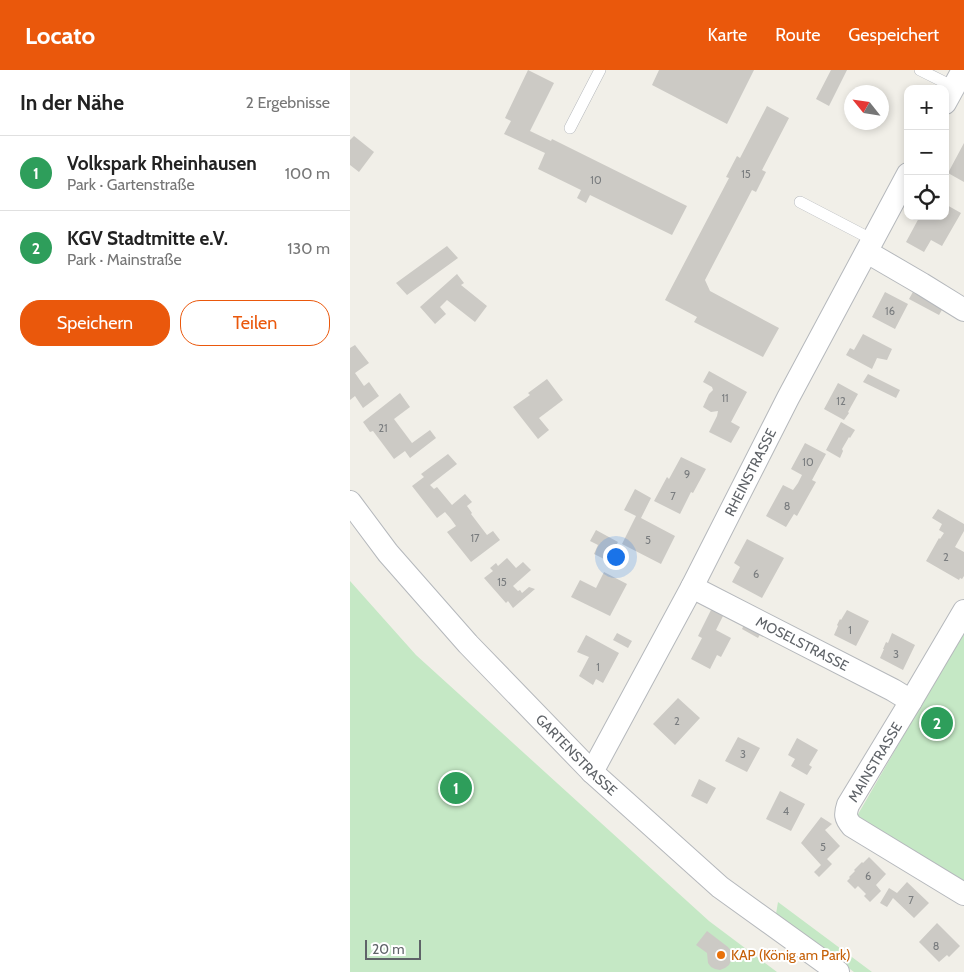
<!DOCTYPE html>
<html lang="de">
<meta charset="utf-8">
<style>
:root{--surface:#fff;--page:#f6f6f6;--text:#222;--muted:#767676;--line:#e0e0e0;--accent:#ea580c}
body{margin:0;font-family:Cabin,sans-serif;background:var(--page);color:var(--text)}
.controls{position:absolute;right:15px;top:15px;display:grid;overflow:hidden;border-radius:10px;box-shadow:0 2px 8px #0003}
.controls button{width:45px;height:45px;display:grid;place-items:center;padding:0;border:0;border-bottom:1px solid var(--line);background:var(--surface);color:var(--text);font:25px sans-serif}
.compass{position:absolute;left:494px;top:15px;width:45px;height:45px;border-radius:50%;background:var(--surface);box-shadow:0 2px 8px #0003;rotate:300deg}
.scale{position:absolute;left:15px;bottom:12px;width:56px;box-sizing:border-box;padding-left:5px;border:2px solid #5f6368;border-top:0;font-size:14px;line-height:18px;white-space:nowrap;color:#5f6368;-webkit-text-stroke:4px #fff;paint-order:stroke}
.you{position:absolute;left:265px;top:486px;width:18px;height:18px;margin:-12px;border:4px solid #fff;border-radius:50%;background:#1a73e8;box-shadow:0 0 0 8px #1a73e833}
.badge{display:grid;place-items:center;width:32px;height:32px;border-radius:50%;background:var(--accent);color:#fff;font-size:16px;font-weight:700}
.pin{position:absolute;translate:-50% -50%;border:2px solid #fff;box-shadow:0 1px 5px #0006}
.list{margin:0;padding:0;list-style:none}
h2{display:flex;justify-content:space-between;align-items:center;height:65px;margin:0;padding:0 20px;font-size:21px}
h2 small{font-size:16px;font-weight:400;color:var(--muted)}
.list li{display:grid;grid-template-columns:32px 1fr auto;gap:15px;align-items:center;box-sizing:border-box;height:75px;padding:0 20px;border-top:1px solid var(--line)}
.list b{display:block;font-size:19px;white-space:nowrap}
.list p{margin:0;font-size:16px;white-space:nowrap;color:var(--muted)}
.list em{font-size:16px;font-style:normal;color:var(--muted)}
.actions{display:flex;gap:10px;padding:15px 20px}
.actions a{flex:1;padding:11px 0;border:1px solid var(--accent);border-radius:20px;text-align:center;font-size:18px;color:var(--accent)}
.actions .main{background:var(--accent);color:#fff}
.icon{flex:none;width:28px;height:28px;fill:none;stroke:currentColor;stroke-width:2;stroke-linecap:round;stroke-linejoin:round}
.map{position:relative;flex:none;width:614px;height:902px;overflow:hidden}
header{display:flex;align-items:center;gap:30px;box-sizing:border-box;height:70px;padding:0 25px;background:var(--accent);color:#fff}
header strong{font-size:24px}
nav{display:flex;gap:28px;margin-inline-start:auto;font-size:18px}
main{display:flex}
aside{flex:1;background:var(--surface)}
.map>svg:first-child{display:block}
</style>
<header>
<strong>Locato</strong>
<nav><a>Karte</a><a>Route</a><a>Gespeichert</a></nav>
</header>
<main>
<aside>
<h2>In der Nähe<small>2 Ergebnisse</small></h2>
<ul class="list">
<li><span class="badge" style="background:#2e9e5b">1</span><div><b>Volkspark Rheinhausen</b><p>Park · Gartenstraße</p></div><em>100 m</em></li>
<li><span class="badge" style="background:#2e9e5b">2</span><div><b>KGV Stadtmitte e.V.</b><p>Park · Mainstraße</p></div><em>130 m</em></li>
</ul>
<div class="actions"><a class="main">Speichern</a><a>Teilen</a></div>
</aside>
<div class="map">
<svg width="614" height="902" viewBox="0 0 614 902">
<rect width="100%" height="100%" fill="#f1efe8"/>
<path fill="#c5e8c5" d="M0 511 66 585 359 851 427 902H0Z
M614 561V813L507 746Z
M428 832 522 902H504L426 844Z"/>
<path fill="#cccac5" d="M178 0 204 13 180 61 201 71 202 69 337 136 322 165 240 125 236 133 227 128 231 120 188 99 195 83 154 64 161 51 155 48Z
M309 0H404L377 54 302 15Z
M481 0H497L479 36 466 29Z
M417 36 439 48 412 100 416 102 406 122 402 120 355 210 360 221 429 258 413 287 344 252 347 247 315 230 379 108 376 107 387 86 390 88Z
M4 66 24 82 9 102 0 95V70Z
M614 73V112L598 103Z
M595 134 611 143 592 176 581 170 574 182 556 172 570 146H595Z
M97 176 108 188 57 225 46 213Z
M107 204 114 213 111 215 137 236 125 252 97 230 90 237 96 244 85 254 70 237Z
M564 220 593 238 589 245 559 229Z
M535 222 558 234 545 259 522 247Z
M513 264 542 279 537 290 527 288 522 299 496 285 500 278 504 280Z
M5 275 19 293 5 303 14 316 19 312 29 326 13 338 5 326 0 330V278Z
M359 301 397 322 381 352 390 357 381 373 359 362 367 346 368 341 361 342 353 337 359 324 363 320 362 317 353 312Z
M518 304 550 320 546 328 513 312Z
M197 309 213 330 189 348 199 360 188 369 163 337 180 325 178 323Z
M488 313 508 324 498 342 499 343 494 350 474 339Z
M50 323 60 337 44 349 62 373 80 360 86 368 60 388 55 381 44 389 23 361 20 362 13 352Z
M491 352 505 360 500 368 499 367 492 379 493 381 490 388 476 380Z
M455 373 476 384 462 410 466 412 457 428 447 446 444 444 436 457 416 446 433 415 443 420 448 413 452 405 441 399Z
M98 384 107 394 80 415 84 419 87 417 102 435 115 424 122 432 117 436 122 443 121 444 137 465 143 461 150 470 121 492 97 462 106 456 101 449 95 442 87 448 62 416 74 407 71 404Z
M331 387 356 399 343 423 341 422 330 444 304 431 317 407 319 409Z
M285 419 301 428 291 448 325 466 311 494 272 474 286 446 274 440Z
M588 439 614 454V461L605 477 614 482V506L612 509 610 508 609 510 576 491 589 468 590 469 594 463 589 460 592 454 582 448Z
M246 460 268 472 262 482 265 484 260 492 244 484 248 475 240 471Z
M397 469 434 488 412 528 382 512 390 497 384 493Z
M157 488 166 498 173 492 181 500 163 516 168 521 170 520 172 523 179 517 185 519 163 538 158 531 156 533 134 508 143 501 140 498 146 493 148 496Z
M254 502 277 514 260 546 221 527 230 510 246 518Z
M364 534 376 540 366 560 381 568 371 587 367 585 360 599 341 589 352 568 348 566Z
M497 540 519 551 506 576 484 565 488 556 487 555 490 549 491 550Z
M396 551 413 559 408 568 392 559Z
M267 563 282 571 278 578 263 570Z
M542 563 565 575 553 600 530 588 534 579H533L536 572 538 573Z
M236 565 269 583 253 613 246 609 243 615 229 606 239 587 227 582Z
M328 628 350 648 325 675 303 654Z
M388 667 410 678 397 702 375 691Z
M447 668 468 680 459 695 462 697 457 705 441 696 445 689 438 685Z
M349 709 366 718 357 734 341 726Z
M430 721 455 734 441 761 416 749Z
M471 747 482 754 475 760 490 776 477 789 482 794 469 807 464 802 471 795 451 773Z
M519 787 536 804 526 815 531 821 520 832 514 826 516 824 508 816 505 819 497 811 500 808 499 807 505 801 504 800 512 792 513 793Z
M557 812 579 833 564 848 543 828 537 837 530 833 539 818 547 823Z
M587 853 610 876 599 887 597 885 589 892 569 872Z
M357 861 378 877 381 881 382 886 381 891 379 895 375 898 370 900 365 899 361 897 358 893 357 883 346 875Z"/>
<g fill="none" stroke-linecap="round" stroke-linejoin="round">
<defs>
<path id="service" d="M570 0 604 17
M220 58 250 0
M450 132 523 170"/>
<g id="minor">
<path d="M595 33 613 0"/>
<path d="M517 182 572 214 614 240"/>
<path id="s1" d="M0 432 38 483 118 574 242 702 370 817 488 902"/>
<path id="s2" d="M342 517 543 620 561 631"/>
<path d="M614 541 561 631 498 735C495 744 495 748 502 756L614 824"/>
<path id="s3" d="M242 702 342 517 438 328 558 104"/>
</g>
</defs>
<use href="#service" stroke="#b5b8bc" stroke-width="12"/>
<use href="#minor" stroke="#b5b8bc" stroke-width="24"/>
<use href="#service" stroke="#fff" stroke-width="11"/>
<use href="#minor" stroke="#fff" stroke-width="22"/>
</g>
<circle fill="#e8710a" stroke="#fff" stroke-width="2" cx="371" cy="885" r="5"/>
<g text-anchor="middle" stroke-width="4" stroke-linejoin="round" paint-order="stroke">
<g font-size="11" fill="#7a7d7f">
<text x="396" y="108">15</text>
<text x="246" y="114">10</text>
<text x="540" y="245">16</text>
<text x="375" y="332">11</text>
<text x="491" y="335">12</text>
<text x="33" y="362">21</text>
<text x="458" y="396">10</text>
<text x="337" y="408">9</text>
<text x="323" y="430">7</text>
<text x="437" y="440">8</text>
<text x="125" y="472">17</text>
<text x="298" y="474">5</text>
<text x="596" y="491">2</text>
<text x="406" y="508">6</text>
<text x="152" y="516">15</text>
<text x="500" y="564">1</text>
<text x="546" y="588">3</text>
<text x="248" y="601">1</text>
<text x="327" y="655">2</text>
<text x="393" y="688">3</text>
<text x="436" y="745">4</text>
<text x="473" y="781">5</text>
<text x="518" y="810">6</text>
<text x="561" y="834">7</text>
<text x="586" y="880">8</text>
</g>
<g font-size="14" fill="#5f6368" stroke="#fff">
<text dy="5" stroke="none"><textPath href="#s3" startOffset="339">RHEINSTRASSE</textPath></text>
<text dy="5" stroke="none"><textPath href="#s2" startOffset="124">MOSELSTRASSE</textPath></text>
<text dy="5" stroke="none"><textPath href="#s1" startOffset="340">GARTENSTRASSE</textPath></text>
<text transform="translate(525 692) rotate(-59)" y="5">MAINSTRASSE</text>
</g>
<g font-size="14" fill="#c56008" stroke="#fff" text-anchor="start">
<text x="381" y="890">KAP (König am Park)</text>
</g>
</g>
</svg>
<div class="controls">
<button>+</button>
<button>−</button>
<button><svg class="icon" aria-label="locate" viewBox="0 0 24 24"><circle cx="12" cy="12" r="6"/><path d="M12 2v4M12 18v4M2 12h4M18 12h4"/></svg></button>
</div>
<svg class="compass" viewBox="-18 -18 36 36"><path d="M0-13l5 13h-10z" fill="#e53935"/><path d="M0 13l5-13h-10z" fill="#767676"/></svg>
<div class="scale">20 m</div>
<div class="you"></div>
<div class="pin badge" style="left:106px;top:718px;background:#2e9e5b">1</div>
<div class="pin badge" style="left:587px;top:653px;background:#2e9e5b">2</div>
</div>
</main>
